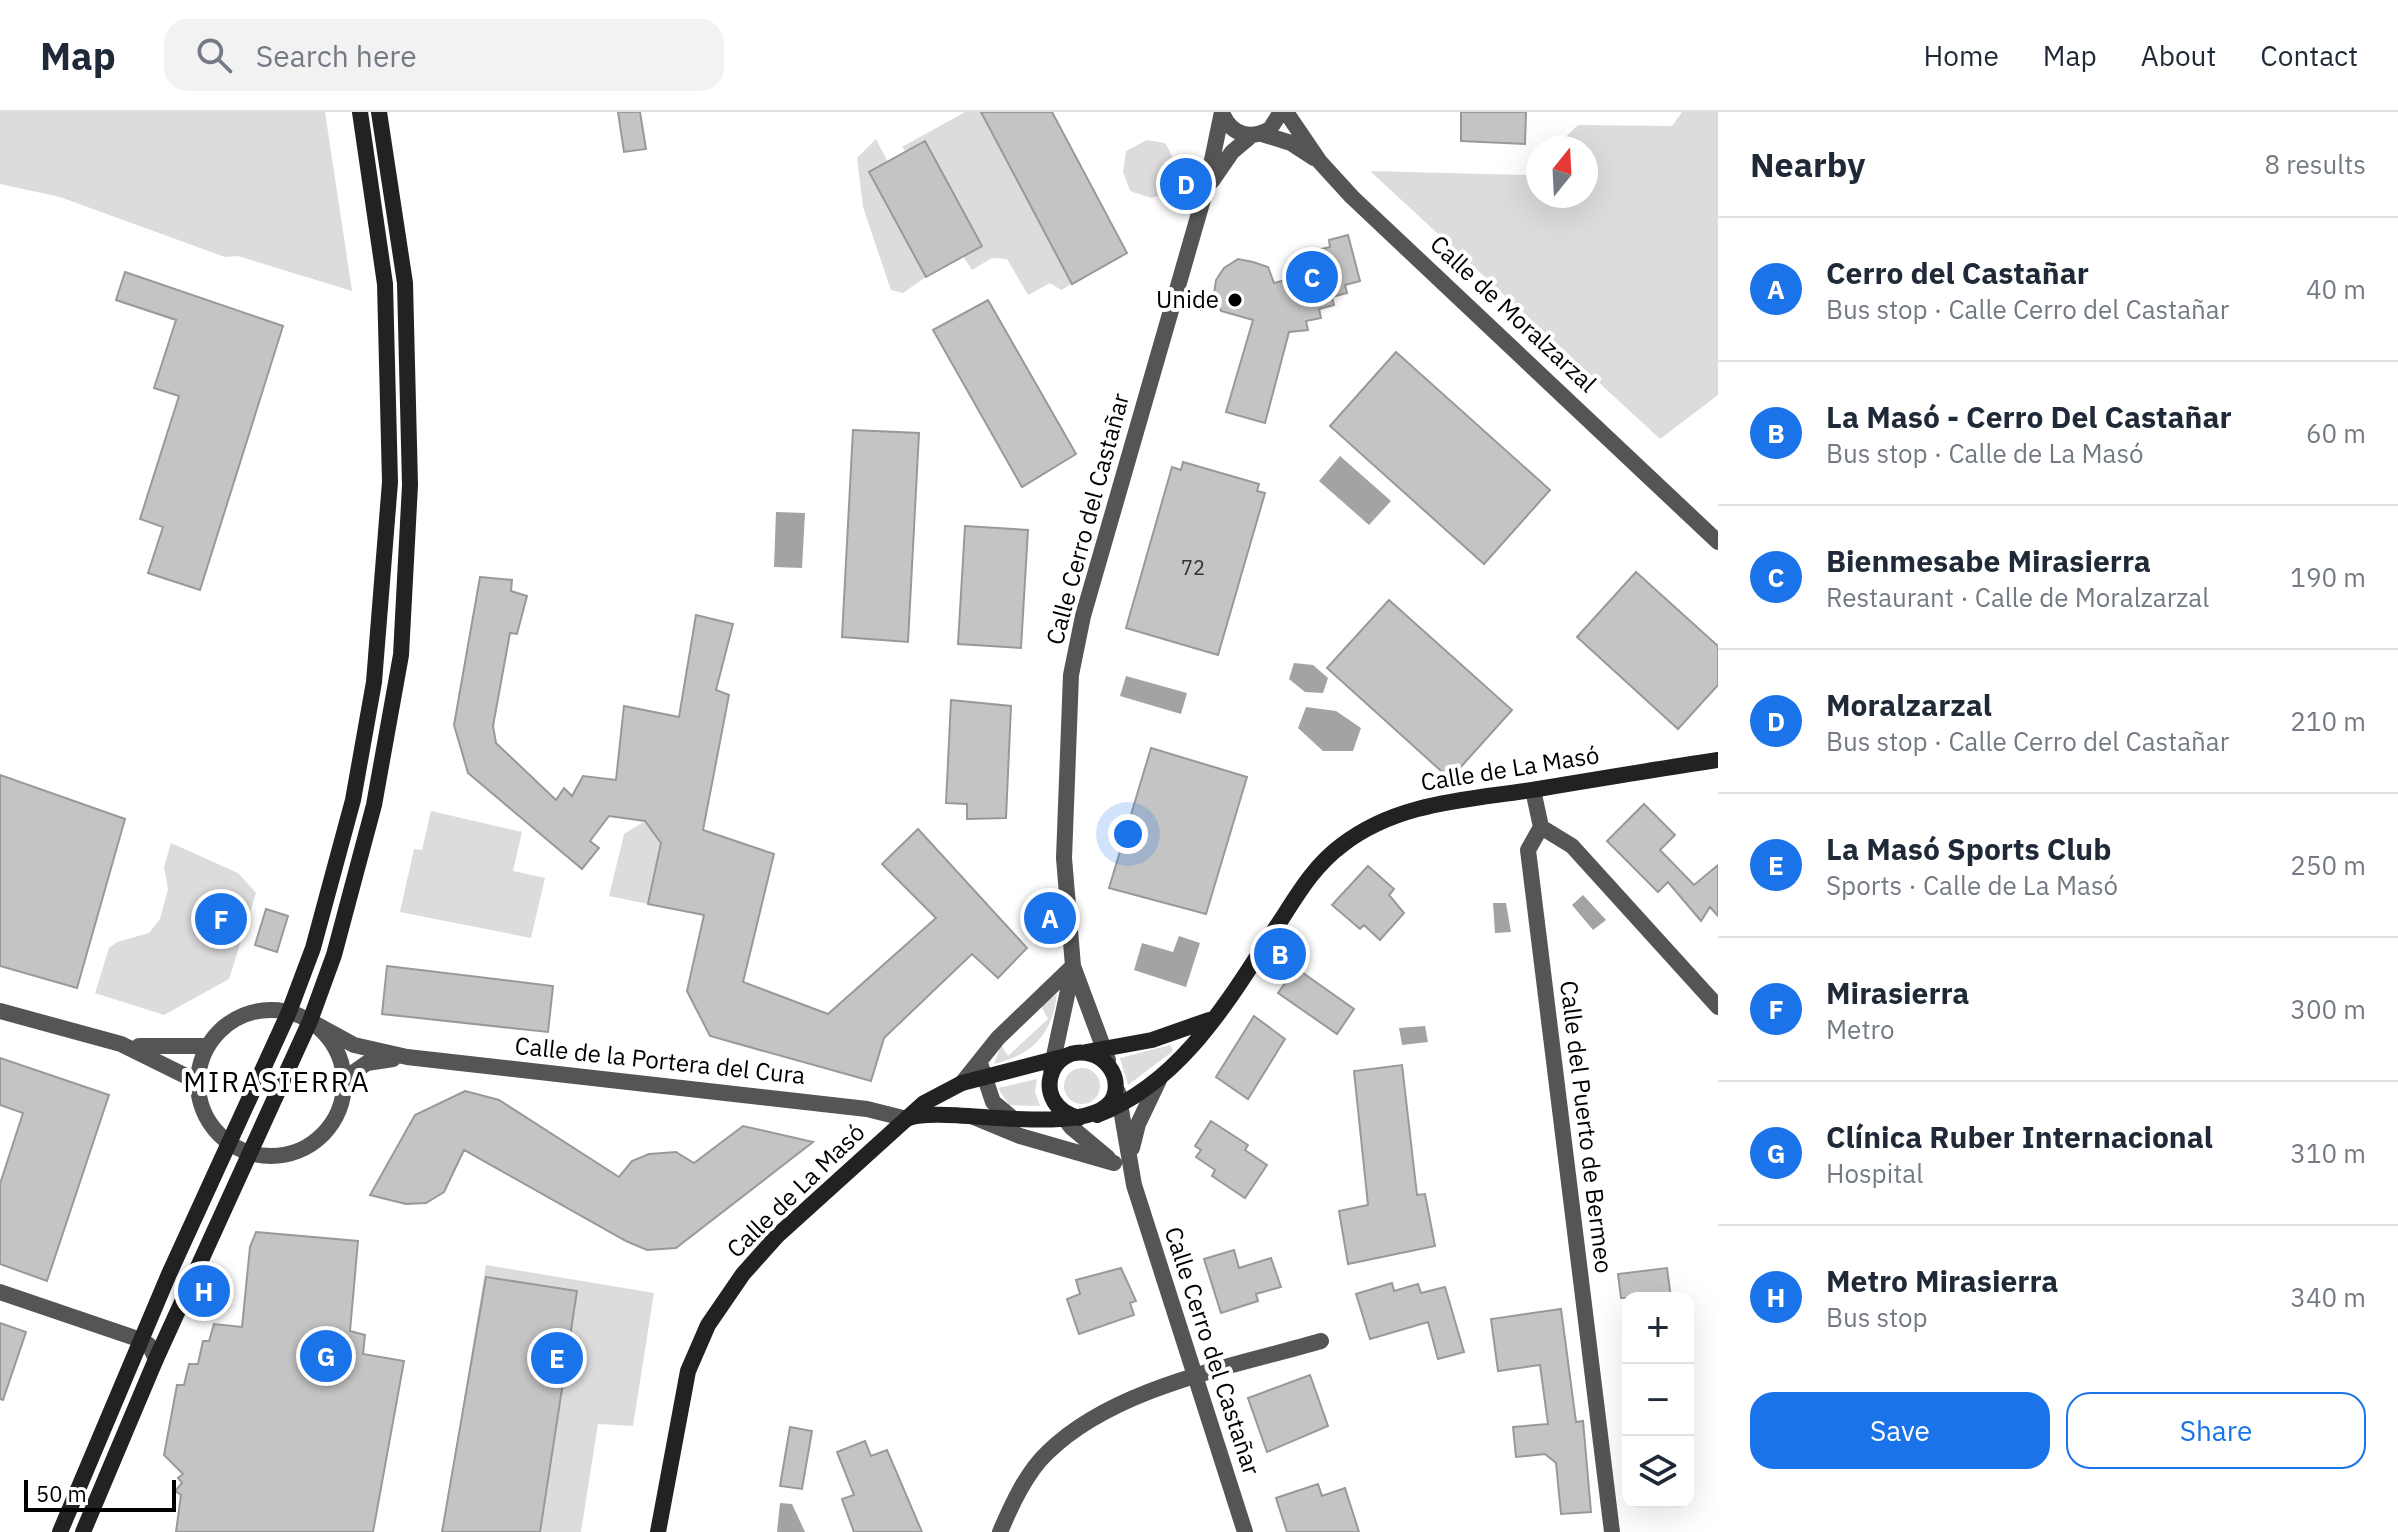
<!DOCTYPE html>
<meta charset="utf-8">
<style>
:root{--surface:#fff;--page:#f2f2f3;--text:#1f2937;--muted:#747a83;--line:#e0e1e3;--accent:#1a73e8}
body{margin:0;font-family:"IBM Plex Sans",sans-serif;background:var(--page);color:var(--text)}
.controls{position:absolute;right:24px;bottom:24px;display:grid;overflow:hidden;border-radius:16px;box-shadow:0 8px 32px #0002}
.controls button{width:72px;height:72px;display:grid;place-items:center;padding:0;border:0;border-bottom:2px solid var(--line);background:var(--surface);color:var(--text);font:40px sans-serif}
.compass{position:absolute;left:1526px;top:24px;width:72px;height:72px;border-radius:50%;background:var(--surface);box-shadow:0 8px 32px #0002;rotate:18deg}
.scale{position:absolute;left:24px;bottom:20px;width:152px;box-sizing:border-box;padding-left:8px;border:4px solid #000;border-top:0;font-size:22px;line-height:28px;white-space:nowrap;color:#000;-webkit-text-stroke:6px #fff;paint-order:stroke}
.you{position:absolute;left:1128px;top:722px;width:28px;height:28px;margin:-20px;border:6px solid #fff;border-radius:50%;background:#1a73e8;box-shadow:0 0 0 12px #1a73e833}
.badge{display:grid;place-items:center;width:52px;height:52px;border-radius:50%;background:var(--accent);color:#fff;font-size:26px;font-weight:700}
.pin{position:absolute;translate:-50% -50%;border:4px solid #fff;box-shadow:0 2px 8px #0006}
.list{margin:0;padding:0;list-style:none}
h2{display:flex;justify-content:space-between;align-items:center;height:104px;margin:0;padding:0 32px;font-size:34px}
h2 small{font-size:26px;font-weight:400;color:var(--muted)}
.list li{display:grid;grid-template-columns:52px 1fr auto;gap:24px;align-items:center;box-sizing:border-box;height:144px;padding:0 32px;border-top:2px solid var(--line)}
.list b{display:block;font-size:30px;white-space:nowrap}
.list p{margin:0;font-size:26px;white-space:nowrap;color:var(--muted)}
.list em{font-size:26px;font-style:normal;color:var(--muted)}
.actions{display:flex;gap:16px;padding:24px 32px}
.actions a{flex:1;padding:18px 0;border:2px solid var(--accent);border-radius:24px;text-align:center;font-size:28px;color:var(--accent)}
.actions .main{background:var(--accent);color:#fff}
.icon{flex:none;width:44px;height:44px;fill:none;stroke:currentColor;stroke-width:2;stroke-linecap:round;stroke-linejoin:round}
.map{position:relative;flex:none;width:1718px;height:1420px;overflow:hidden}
header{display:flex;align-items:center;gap:48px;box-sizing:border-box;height:112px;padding:0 40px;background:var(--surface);border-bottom:2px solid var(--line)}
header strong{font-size:38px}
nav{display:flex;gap:44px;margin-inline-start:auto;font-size:28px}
.search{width:560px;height:72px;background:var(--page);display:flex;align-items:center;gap:20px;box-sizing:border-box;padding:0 28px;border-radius:24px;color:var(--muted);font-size:30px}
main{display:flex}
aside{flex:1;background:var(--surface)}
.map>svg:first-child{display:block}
</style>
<header>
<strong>Map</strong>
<div class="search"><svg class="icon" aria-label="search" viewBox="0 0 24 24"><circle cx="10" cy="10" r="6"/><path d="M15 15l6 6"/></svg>Search here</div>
<nav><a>Home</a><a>Map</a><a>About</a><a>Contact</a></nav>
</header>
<main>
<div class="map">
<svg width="1718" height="1420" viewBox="0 0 1718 1420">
<rect width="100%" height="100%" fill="#fff"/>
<path fill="#dcdcdc" d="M0 0H325L352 179 238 144 225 145 60 85 0 72Z
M965 0H981L1072 172 1061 178 1050 171 1028 183 1007 147 992 146 972 158 963 144 982 133 925 30 906 40 902 35Z
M1682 0H1718V283L1660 327 1370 59 1525 63 1538 51V84H1586V36H1554L1578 13 1672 14Z
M876 27 888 50 869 61 926 165 903 181 891 178 863 95 857 46Z
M1147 28 1165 31C1177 50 1177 61 1169 81L1151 86 1130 79 1123 60 1126 39Z
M431 699 522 720 513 759 545 766 531 826 400 800 414 737 422 738Z
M645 709 661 731 648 792 609 784 624 722Z
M171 731 238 761 256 781 229 867 164 903 95 881 109 836 117 830 149 821 160 807 168 777 164 755Z
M1057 882C1052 923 1033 942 994 952L1001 933 1008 944 1048 907 1041 894Z
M1170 933 1173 939 1128 973 1120 946Z
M1064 974a18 18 0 1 1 36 0a18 18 0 1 1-36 0Z
M1037 967 1035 980 1040 994 1009 993 998 976Z
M486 1153 654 1181 633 1314 598 1312 581 1420H442Z"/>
<path fill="#a3a3a3" d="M1340 344 1391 389 1369 413 1319 369Z
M776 400 805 401 802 456 774 455Z
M1294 551 1313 553 1328 566 1323 581 1305 580 1289 567Z
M1126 564 1187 581 1181 602 1120 584Z
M1306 595 1336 599 1361 616 1353 639H1323L1298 616Z
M1583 783 1606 808 1593 818 1572 793Z
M1493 791H1506L1511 820 1495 821Z
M1179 824 1200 831 1186 875 1134 858 1142 831 1173 840Z
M1425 914 1428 930 1402 933 1399 916Z
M780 1391 792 1392 805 1420H777Z"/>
<path fill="#c4c4c4" stroke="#999" stroke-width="2" d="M618 0H640L646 37 624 40Z
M981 0H1052L1127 141 1072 172Z
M1461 0H1526L1525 32 1461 29Z
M925 29 982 134 926 165 869 60Z
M1348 123 1360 169 1345 173 1347 181 1332 185 1334 193 1319 197 1321 206 1306 209 1308 218 1289 220 1265 311 1226 300 1253 208 1221 199 1214 182 1216 168 1224 156 1238 147 1253 150 1268 155 1274 171 1310 162 1307 151 1319 148 1317 138 1330 135 1329 128Z
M125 160 283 214 200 478 148 461 163 415 140 407 179 284 154 276 176 208 116 188Z
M988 188 1076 342 1022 375 933 218Z
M1396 240 1550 378 1484 452 1330 314Z
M853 318 919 321 908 530 842 525Z
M1183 350 1259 372 1257 379 1265 381 1218 543 1126 516 1172 355 1181 358Z
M965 414 1028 418 1021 536 958 532Z
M1636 460 1718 534V573L1678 617 1577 525Z
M480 465 512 468 511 479 527 484 517 522 510 521 493 614 496 631 556 688 564 676 572 684 583 664 616 668 624 594 679 605 696 503 733 512 716 578 729 583 703 718 774 742 743 870 828 902 936 806 882 752 918 717 1027 836 998 866 972 842 884 926 871 969 710 924 687 879 704 803 648 792 661 731 645 709 609 704 590 729 599 736 582 757 468 661 454 613Z
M1389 488 1512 598 1450 667 1327 556Z
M951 588 1011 594 1006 706 967 707V692L946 691Z
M1151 636 1247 665 1206 802 1109 776Z
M0 663 125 707 77 876 0 854Z
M1644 692 1675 723 1660 738 1694 773 1718 753V804L1710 795 1701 809 1668 770 1658 780 1607 729Z
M1368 754 1394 777 1389 783 1404 801 1380 828 1364 813 1360 817 1332 793Z
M266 797 288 804 277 840 255 833Z
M387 854 553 874 548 920 382 902Z
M1296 856 1354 897 1337 922 1278 881Z
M1254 904 1285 927 1248 987 1216 965Z
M0 946 109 983 47 1169 0 1152V1072L23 1001 0 993Z
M1402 953 1417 1083 1425 1082 1435 1134 1348 1152 1339 1099 1368 1093 1354 959Z
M465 979 499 988 619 1065 632 1049 649 1042 676 1040 694 1051 743 1014 813 1030 676 1136 647 1138 626 1129 464 1038 444 1080 426 1091 406 1092 370 1083 415 1003Z
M1211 1009 1248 1033 1245 1038 1267 1053 1245 1086 1212 1064 1215 1058 1196 1045 1201 1038 1195 1034Z
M256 1120 358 1129 350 1219 365 1223 363 1242 404 1249 373 1420H176L181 1383 175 1379 182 1371 178 1366 183 1362 164 1343 177 1273H184L189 1252H198L203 1229H209L214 1212 242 1215 250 1135Z
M1234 1138 1239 1156 1271 1146 1281 1175 1256 1182 1258 1189 1221 1201 1204 1147Z
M1121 1156 1136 1189 1130 1191 1134 1203 1079 1222 1067 1187 1080 1182 1076 1168Z
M1667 1156 1671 1186H1621L1618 1162Z
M486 1165 577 1179 540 1420H442Z
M1392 1171 1394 1179 1418 1172 1421 1181 1445 1175 1464 1240 1438 1247 1428 1210 1370 1227 1356 1182Z
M1561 1197 1576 1310 1583 1309 1591 1400 1561 1402 1556 1351 1545 1342 1516 1345 1513 1315 1548 1312 1540 1253 1498 1259 1491 1207Z
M0 1211 26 1220 3 1288 0 1287Z
M1310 1263 1328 1314 1267 1340 1248 1286Z
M790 1315 812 1319 802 1377 780 1374Z
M865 1329 871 1344 887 1338 922 1420H854L842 1387 854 1383 837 1340Z
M1318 1372 1322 1384 1345 1376 1359 1420H1287L1276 1386Z"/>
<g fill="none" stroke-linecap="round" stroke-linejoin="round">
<path stroke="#555" stroke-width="16" d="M1286 0 1320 50 1352 85 1718 430
M1223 3C1232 23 1251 28 1270 17L1281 0
M1262 22 1291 31 1314 46
M1212 69 1232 40 1251 24
M1533 678 1541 715
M1541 715 1528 738 1612 1420
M1541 715 1572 734 1718 895
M198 971a73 73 0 1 1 146 0a73 73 0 1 1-146 0Z
M0 899 121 932 198 970
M310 909 354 933 407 945 867 997 907 1007
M139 934H207
M1108 948 1073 854 1064 746 1071 563 1083 504 1206 77 1222 0
M981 954 993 990 1011 1005
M1051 958 1073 855
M344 967 367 951 393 947
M962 971 998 926 1073 854
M1118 980 1134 1073 1245 1420
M1059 999 1071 1015 1108 1046
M974 1005 1020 1024 1114 1051
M1132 1036 1138 1012 1159 968
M0 1180 141 1228 149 1233 156 1247
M1000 1420C1011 1394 1026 1361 1047 1341 1114 1275 1232 1255 1321 1229"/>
<path stroke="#222" stroke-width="16" d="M1086 940 1152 928 1209 908
M1097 1003C1184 970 1232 882 1281 808 1299 780 1315 753 1342 733 1399 689 1470 688 1538 677 1598 667 1658 657 1718 648
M909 1006C948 991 1129 1038 1115 967 1112 955 1102 945 1091 942 1048 930 1030 994 1079 1006
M60 1420 169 1162 289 900 313 836 353 688 374 570 390 370 385 172 360 0
M83 1420 156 1247 310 909 334 843 374 693 401 543 410 373 405 171 379 0
M658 1420 688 1259 708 1213 743 1162 778 1123 924 991 962 971 1066 944"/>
</g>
<circle fill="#000" stroke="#fff" stroke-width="3" cx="1235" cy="188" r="8"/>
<g text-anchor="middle" stroke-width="8" stroke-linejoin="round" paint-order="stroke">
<g font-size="20" fill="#313131">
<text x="1193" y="463">72</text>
</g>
<g font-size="24" fill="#000" stroke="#fff" text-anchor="end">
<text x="1219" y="196">Unide</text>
</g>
<g font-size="24" fill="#000" stroke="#fff">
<text transform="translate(1513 202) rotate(43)" y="8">Calle de Moralzarzal</text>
<text transform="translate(1088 407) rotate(-75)" y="8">Calle Cerro del Castañar</text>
<text transform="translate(1510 657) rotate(-9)" y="8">Calle de La Masó</text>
<text transform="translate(660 949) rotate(6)" y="8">Calle de la Portera del Cura</text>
<text transform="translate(1586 1015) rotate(83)" y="8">Calle del Puerto de Bermeo</text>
<text transform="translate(796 1079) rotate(-44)" y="8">Calle de La Masó</text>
<text transform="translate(1212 1239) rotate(72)" y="8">Calle Cerro del Castañar</text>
</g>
<g font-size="28" letter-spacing="2" fill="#000" stroke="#fff">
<text x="277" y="980">MIRASIERRA</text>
</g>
</g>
</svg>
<div class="controls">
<button>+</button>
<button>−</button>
<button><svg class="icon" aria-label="layers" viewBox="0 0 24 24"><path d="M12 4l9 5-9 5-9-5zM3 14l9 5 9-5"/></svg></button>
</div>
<svg class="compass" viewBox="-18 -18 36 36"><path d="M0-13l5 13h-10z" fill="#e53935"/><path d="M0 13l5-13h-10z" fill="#747a83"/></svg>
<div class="scale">50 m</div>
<div class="you"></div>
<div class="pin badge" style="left:1050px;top:806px">A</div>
<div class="pin badge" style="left:1280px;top:842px">B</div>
<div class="pin badge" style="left:1312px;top:165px">C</div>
<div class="pin badge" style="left:1186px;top:72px">D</div>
<div class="pin badge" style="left:557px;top:1246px">E</div>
<div class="pin badge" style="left:221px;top:807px">F</div>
<div class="pin badge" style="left:326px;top:1244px">G</div>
<div class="pin badge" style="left:204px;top:1179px">H</div>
</div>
<aside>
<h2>Nearby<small>8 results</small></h2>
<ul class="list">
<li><span class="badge">A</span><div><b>Cerro del Castañar</b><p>Bus stop · Calle Cerro del Castañar</p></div><em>40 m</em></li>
<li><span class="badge">B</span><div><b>La Masó - Cerro Del Castañar</b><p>Bus stop · Calle de La Masó</p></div><em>60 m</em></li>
<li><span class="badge">C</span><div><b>Bienmesabe Mirasierra</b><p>Restaurant · Calle de Moralzarzal</p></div><em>190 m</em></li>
<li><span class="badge">D</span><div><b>Moralzarzal</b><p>Bus stop · Calle Cerro del Castañar</p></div><em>210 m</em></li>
<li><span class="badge">E</span><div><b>La Masó Sports Club</b><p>Sports · Calle de La Masó</p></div><em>250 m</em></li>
<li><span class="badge">F</span><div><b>Mirasierra</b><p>Metro</p></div><em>300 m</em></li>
<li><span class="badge">G</span><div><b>Clínica Ruber Internacional</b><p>Hospital</p></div><em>310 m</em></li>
<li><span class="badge">H</span><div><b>Metro Mirasierra</b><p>Bus stop</p></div><em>340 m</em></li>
</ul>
<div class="actions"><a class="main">Save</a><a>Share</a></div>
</aside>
</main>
